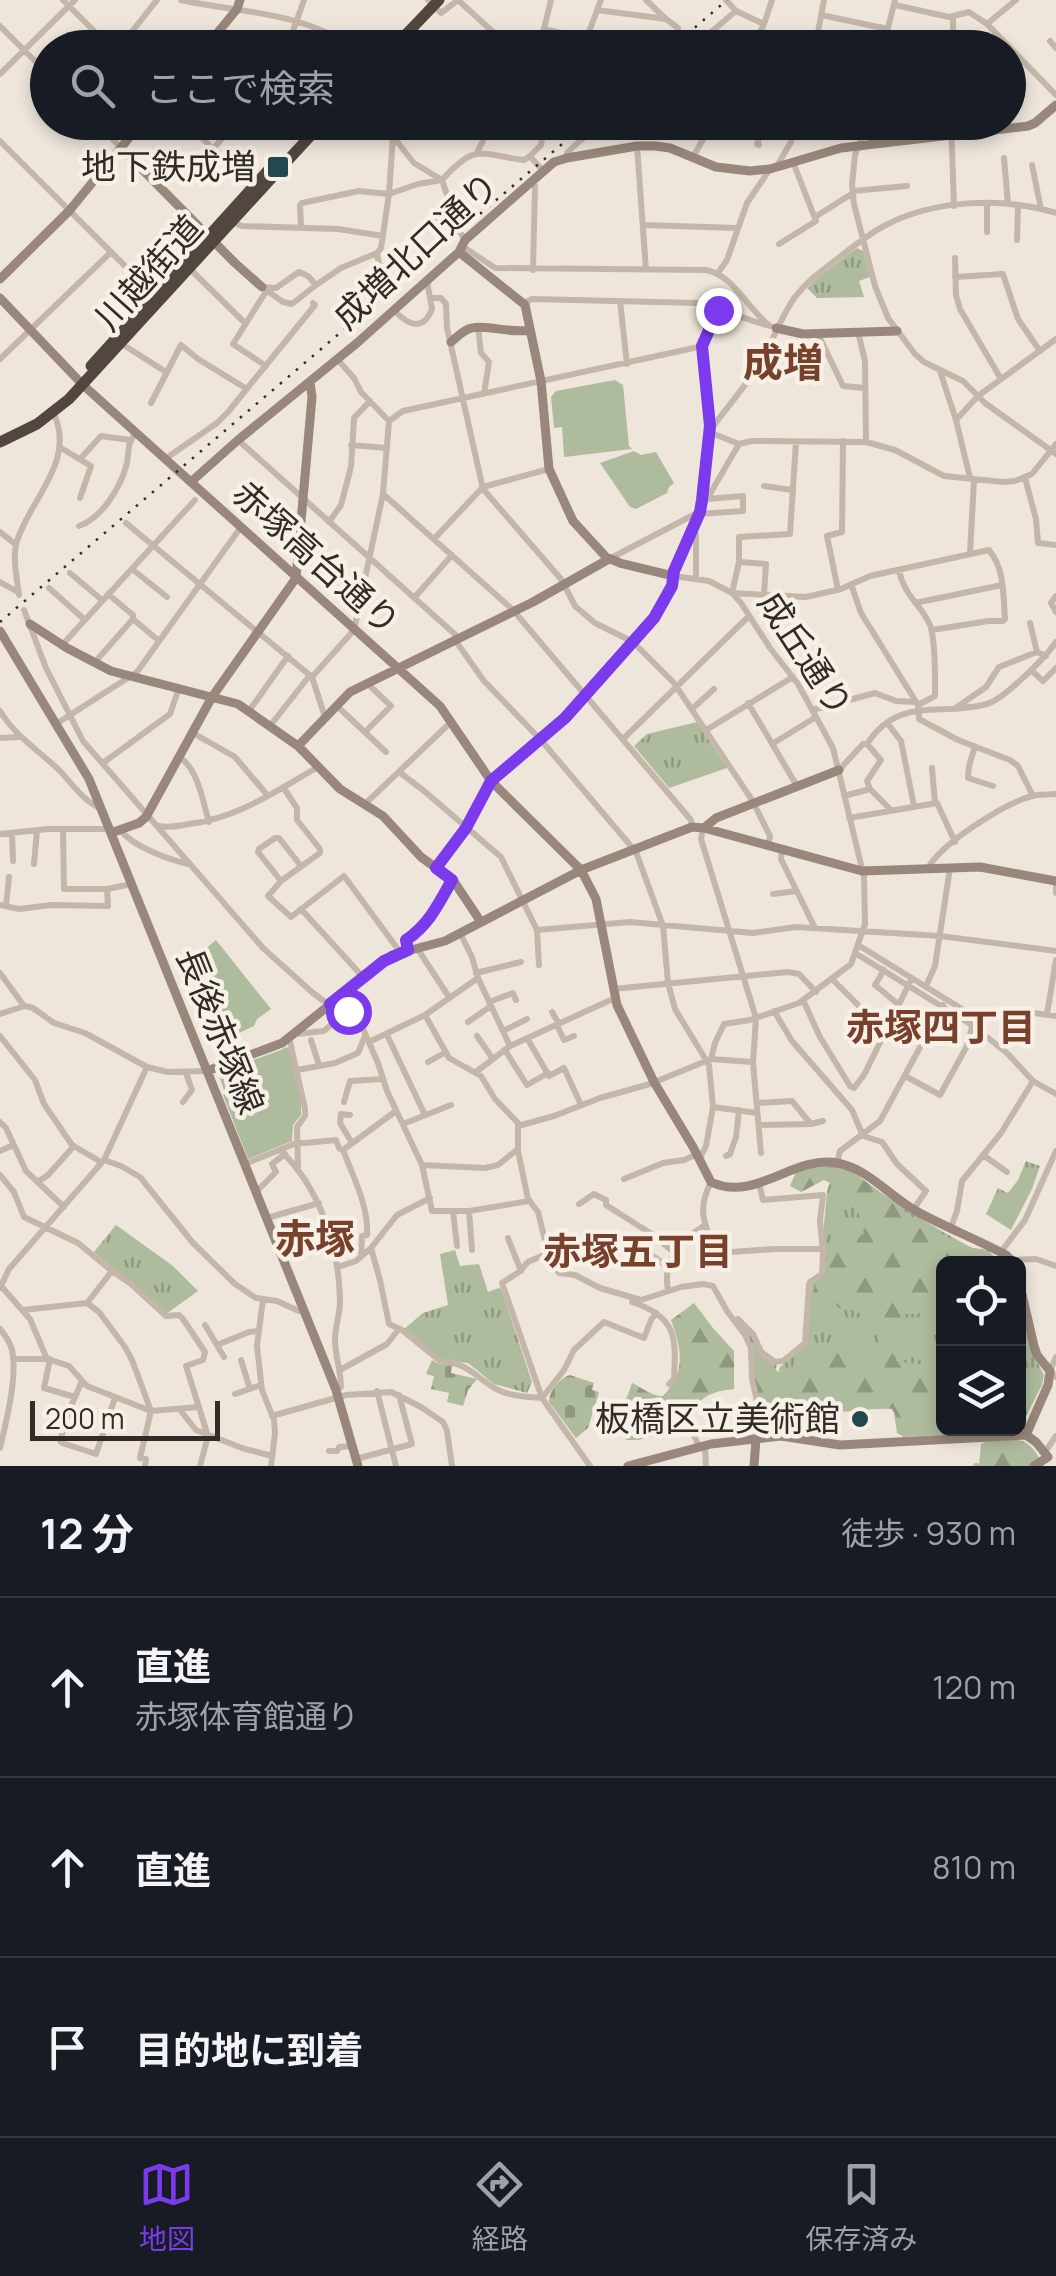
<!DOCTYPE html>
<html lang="ja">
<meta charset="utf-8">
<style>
:root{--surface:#171b24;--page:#242831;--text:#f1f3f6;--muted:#9ea1a6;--line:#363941;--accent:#7c3aed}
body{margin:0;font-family:Manrope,"Noto Sans JP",sans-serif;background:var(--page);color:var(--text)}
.controls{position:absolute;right:30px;bottom:30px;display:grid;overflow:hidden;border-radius:15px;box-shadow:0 5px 15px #0003}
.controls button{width:90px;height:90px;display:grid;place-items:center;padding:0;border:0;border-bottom:2px solid var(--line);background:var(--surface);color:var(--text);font:50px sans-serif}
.scale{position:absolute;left:30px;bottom:25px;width:190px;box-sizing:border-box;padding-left:10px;border:5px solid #322c28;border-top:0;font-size:28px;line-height:35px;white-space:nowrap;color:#322c28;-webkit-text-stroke:8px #f6f0e7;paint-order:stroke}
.stop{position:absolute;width:30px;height:30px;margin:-22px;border:8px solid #7c3aed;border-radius:50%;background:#fff}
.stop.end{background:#7c3aed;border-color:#fff;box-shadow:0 2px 10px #0008}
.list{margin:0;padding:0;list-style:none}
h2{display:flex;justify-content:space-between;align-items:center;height:130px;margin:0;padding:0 40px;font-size:42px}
h2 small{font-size:32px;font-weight:400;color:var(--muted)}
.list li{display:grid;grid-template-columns:65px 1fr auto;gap:30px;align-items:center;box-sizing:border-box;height:180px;padding:0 40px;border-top:2px solid var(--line)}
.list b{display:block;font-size:38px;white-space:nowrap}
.list p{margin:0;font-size:32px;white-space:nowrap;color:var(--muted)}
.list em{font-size:32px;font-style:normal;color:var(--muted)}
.icon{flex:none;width:55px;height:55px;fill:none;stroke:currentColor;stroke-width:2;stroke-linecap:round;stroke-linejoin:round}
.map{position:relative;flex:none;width:1056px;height:1466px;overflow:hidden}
.search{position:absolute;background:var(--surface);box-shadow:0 5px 15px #0003;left:30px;right:30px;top:30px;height:110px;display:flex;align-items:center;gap:25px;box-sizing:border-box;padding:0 35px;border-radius:55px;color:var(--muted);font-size:38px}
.sheet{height:670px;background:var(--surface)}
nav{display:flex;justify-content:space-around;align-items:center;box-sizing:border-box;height:140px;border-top:2px solid var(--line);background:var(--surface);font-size:28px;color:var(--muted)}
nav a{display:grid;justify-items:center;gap:5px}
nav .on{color:var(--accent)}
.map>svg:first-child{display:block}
</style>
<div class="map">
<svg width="1056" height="1466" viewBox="0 0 1056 1466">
<defs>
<pattern id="grass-tufts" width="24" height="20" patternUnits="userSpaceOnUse" patternTransform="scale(2.5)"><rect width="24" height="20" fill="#afbb9d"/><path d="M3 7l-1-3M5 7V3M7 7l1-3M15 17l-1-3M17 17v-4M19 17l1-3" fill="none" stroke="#8f9880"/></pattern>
<pattern id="forest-firs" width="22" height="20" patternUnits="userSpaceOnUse" patternTransform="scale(2.5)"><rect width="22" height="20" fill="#afbb9d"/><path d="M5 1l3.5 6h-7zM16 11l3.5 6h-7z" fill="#8f9880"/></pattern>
<pattern id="cemetery-stones" width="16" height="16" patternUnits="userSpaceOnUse" patternTransform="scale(2.5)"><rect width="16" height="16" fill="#afbb9d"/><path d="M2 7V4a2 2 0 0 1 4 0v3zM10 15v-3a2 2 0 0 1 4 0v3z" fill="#8f9880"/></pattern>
</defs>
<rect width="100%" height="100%" fill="#eee6db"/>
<path fill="url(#grass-tufts)" d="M857 248 863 251 870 277 859 281 864 297 817 298 807 288 821 275Z
M697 722 727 768 669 788 634 746 647 734Z
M1026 1161 1040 1166 1032 1189 1011 1230 986 1214 998 1188 1008 1193 1018 1180Z
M835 1164C855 1173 865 1182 883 1194 914 1215 946 1234 979 1252L944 1264V1428H1018L1019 1310 1033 1354 1044 1375 1042 1385 1019 1430 904 1437 897 1433 893 1407H830L787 1402 760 1406 780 1378 779 1368 807 1344 812 1283 819 1279 827 1192Z
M116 1225 173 1266 198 1291 166 1314 94 1252Z
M455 1250 460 1266 479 1264 488 1292 499 1288 501 1289 532 1382 527 1393 494 1384 468 1363 439 1359 404 1329 423 1313 448 1305 440 1254Z"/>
<path fill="url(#forest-firs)" d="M819 1165 842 1167 860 1177 916 1220 949 1238 973 1248 988 1250 1000 1263 944 1264 943 1299 942 1295 936 1296 918 1314H903C899 1330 899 1345 896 1361L925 1365 934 1357 943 1333V1418H897L892 1409C873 1408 854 1412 835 1412 810 1411 790 1395 766 1411L757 1402 751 1347 742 1322 762 1349 777 1360 776 1370 782 1374 791 1372 795 1360C808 1354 825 1348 839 1351 852 1354 861 1358 874 1357L881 1337C871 1323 860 1307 840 1309L832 1301 809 1316C809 1295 814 1284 829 1269L828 1254 838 1239 855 1238 864 1234 853 1194 824 1180 801 1192 790 1186 796 1172Z
M694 1303 713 1328 734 1351V1389C701 1392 697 1403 680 1430L637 1440H626L623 1433 641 1422 622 1411 632 1383C643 1388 651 1396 663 1396 686 1372 682 1350 671 1320Z
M994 1438C1014 1438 1029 1438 1039 1458L1033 1466H979L981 1444Z"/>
<path fill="url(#cemetery-stones)" d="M432 1360 440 1365H452L451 1373 477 1379 468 1390 463 1406 447 1402 449 1393 431 1389 434 1376 426 1374Z
M570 1375 594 1383 592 1390 599 1392 588 1428 576 1438 549 1402C549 1391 560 1378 570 1375Z"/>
<path fill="#afbb9d" d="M615 380 623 385 629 446 632 449 564 457 562 427 554 428 551 397 556 391Z
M634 451 641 455 656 452 674 483 669 487 667 493 636 509 630 507 600 463Z
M216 940 271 1009 257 1019 254 1026 237 1034 229 1031 196 957Z
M286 1047 289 1048 301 1100V1115L293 1125 292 1141 248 1159 223 1095 225 1093 219 1076 220 1072 281 1050Z"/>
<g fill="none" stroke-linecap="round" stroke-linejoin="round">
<path stroke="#c4b7a9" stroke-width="6" d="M63 0 111 48
M181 0C240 13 302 11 353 48
M428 0 441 13 458 0
M458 0 493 32 535 47
M601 0 597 10 666 19 646 0
M726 0 736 11 764 24 752 48
M895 5 949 17 969 12 987 24 1056 95
M597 11 586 39 654 48
M821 15 888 29
M666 19 678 28
M764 24 772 0
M987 24 1016 0
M0 26 48 74
M544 29 586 39
M412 30 426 48
M1050 41 1056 48
M535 46 544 29 551 0
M119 48 157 0
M287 48 304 0
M557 48V34
M692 48 736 11
M815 48 824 0
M883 48 895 0
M953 48V17
M0 74 75 0
M96 122 121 148
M186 122 213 149 258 179
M868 122 855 155 852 185 854 204 875 286 888 318 915 354 924 362 963 381 985 403 1056 454
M951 122 954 206
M395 139 414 163 442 180C476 143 478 154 524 160L530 156 543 171
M0 141 154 295
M759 145 757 144 764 122
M637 146 646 270
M213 149 236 122
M477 153 492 122
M530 156 541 145 545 122
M693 157 713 122
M567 158V153L571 149 601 122
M1004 158 1008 204
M1032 165 1041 209
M777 166 791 142 798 122
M532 182 535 186 533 270
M853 191 907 186
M987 204V232
M815 217 853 193
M232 222 242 226 338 229 383 236
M643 225 737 228
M301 227 300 205 302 203 359 191 389 194 418 184 442 180 459 230 465 240
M1017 240 1018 205
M779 244 816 221 793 162
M462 246 495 268 706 270C735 276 747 309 770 326
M377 253 379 264 384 268 401 257 406 246 451 207
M955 258 956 295 960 309 1001 379
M190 269 245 323
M299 272 308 276 316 285 292 304 283 302 262 287 276 288Z
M718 273 727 260 747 203 770 169
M955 277 1003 274 1018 319 1040 351
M316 285 341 268 377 253 381 248 389 194 394 122
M430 298H441L446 304 447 328 483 489 561 579 575 606 595 623 633 642 674 683 752 800 770 836 768 846
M620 301 627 364
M524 303 532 299 698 303 766 325
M395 311C408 325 423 332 432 309L427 281
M478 327 481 353 489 362 484 394
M858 332 865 361 866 442
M818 334 843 386 865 388
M122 344 166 372
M0 359 110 253
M338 360 354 378 361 392 389 421
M266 366 233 344 267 290
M940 371 956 420 970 478
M151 403 181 345 198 359 247 389
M956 420 978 396 1056 339
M238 440 458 637
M796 442 790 534 739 537V562L732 593 806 597 841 589 870 576 989 550C1005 569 1003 595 1005 619L1003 621H988L932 630
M739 444 709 432C725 409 745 388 759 364 773 342 780 318 795 297 808 280 824 269 841 256 855 245 869 234 884 226 934 199 1003 197 1056 213
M351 445 387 448
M61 448 91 466 80 498
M80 459 101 436 130 440
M165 459 217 423 228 412 315 305 313 303
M1025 478 1036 519 1038 543 1056 545
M764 486 792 490
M383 494 513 610 691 820 692 827
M701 505 710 426 703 346 718 309
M699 514 743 511V496L707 499
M329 522 341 505 351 467 354 418 370 401
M126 523 312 677 325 717
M79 526C102 518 121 487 127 463 129 451 127 443 136 433
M693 530 696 534V578
M0 532 15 544
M434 539 483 487 549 469
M970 553 974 480
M609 559 699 512
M739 562 766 564 764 594
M132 569 167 597
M899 571C905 597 921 604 930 625 936 641 935 678 935 696L918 705
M70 573 102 600
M0 582 18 592
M851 584 861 613 918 705 919 719 958 740 1010 760 1018 766 1033 796
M49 588 85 620
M838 590 827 536 842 532 843 441
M19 595C17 579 12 556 17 541 31 497 77 461 53 412
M1056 596 1051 603 1056 612
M414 598 452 555
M915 603 1002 585
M24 610 46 668 83 741 263 948 313 993 325 1002 347 1011 360 1022 378 1063 387 1091 422 1165 432 1211H469L529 1201
M133 619 159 641
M1030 623 1037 652
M455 640 484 681 540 739 636 852 663 926 668 983 675 1009 709 1065 713 1107 706 1146 699 1160
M62 645 195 500
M95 662 133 619V615L108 594
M1031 670 1043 681 1056 668
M312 677 354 630 383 494 389 421 403 411 703 346
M748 703 797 786
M337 706 386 752
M957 707 986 687 999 667 1037 652 1046 656
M692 709 714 689
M812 710 875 693 896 701 915 702
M0 711C15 736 38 750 58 769 71 782 84 802 100 808
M249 711 288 656
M56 724 137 672 241 527
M888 724 901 741 914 806
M270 726 310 675
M706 730 793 677
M365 732 391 706 367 683
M193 733 235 757 268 796
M0 738 19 737
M623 739 749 616
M772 744 816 717
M867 744 881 760 867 781 870 789
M975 746 969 766 968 778 993 786
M179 757C198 768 203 802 209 822
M103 763 170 714 179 688
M932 768 935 803
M839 770 863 744H867C899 695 940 717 987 704 1004 699 1045 658 1056 642
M399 772 423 790 501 857 537 930 630 922 753 933 796 927 940 936 1056 951
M283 787 297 808V820L320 849V853L281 881 268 896 291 917 344 876 400 952
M844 796 870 789 891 810
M365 804 451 722
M849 818 937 803 955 842
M158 826C169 828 178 826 189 824 238 818 276 791 318 767
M63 829 64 889H107L132 884
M703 829 701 839 756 1018 753 1063 761 1153
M120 830C134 847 167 859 188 864
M12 833 13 861
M0 834 48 829H108
M782 849 781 859 815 928
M34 864 37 830
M928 868C942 843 1005 803 1032 796 1040 794 1048 795 1056 794
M281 881 258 852 259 849 275 838H279L301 866
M1056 881V893
M773 894 797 891
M0 905 19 909 51 905 108 906 107 889
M6 906 9 877
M301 909 363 977
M537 930 539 965
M858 945 975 1017 1012 1010 1056 1016
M417 948 449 997
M408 949 406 941 424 927 453 880
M855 953 972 1025 1008 1054 1033 1081 1056 1094
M884 970 875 985 899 1005
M0 973 24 1006
M476 973 521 962
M478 978 510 1046
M832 979 885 1032
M926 986 935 966 950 868
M613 989 788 972 799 974 816 992
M803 1000 820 1037 850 1086 854 1088 864 1075 912 978
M489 1002 513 993 516 1000
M774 1011 792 1041 852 1110 863 1136 882 1142 897 1164 926 1191 913 1210
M552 1012 559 1024
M0 1014 25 1006 33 1008 54 1023 85 1033 147 1067 168 1072 207 1071
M1047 1014 1056 960
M425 1015 449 1058 481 1076 495 1099 518 1123V1151L528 1199 538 1212 548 1253 559 1273 575 1275 600 1288 641 1300 681 1287 703 1284 713 1286 727 1311 745 1335 751 1348 752 1379 758 1405 756 1439
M468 1022 491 1006
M557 1025 564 1040 574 1036
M503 1031 527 1019
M296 1034 324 1031 347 1011
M387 1035 425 1115
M0 1036 35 1080 44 1104 72 1145 101 1162
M477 1036 493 1059
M289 1037 305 1109V1116L297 1127 298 1167
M527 1038 549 1076 564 1068 581 1105
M311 1040 319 1065
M369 1042 425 1015 478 978 472 957 460 933
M505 1050 527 1085 548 1073
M711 1059 753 1062
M428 1062 446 1052
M297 1070 335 1063 358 1053 365 1036
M476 1072 510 1046 615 998
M905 1076 940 1095 967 1046 973 1023
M183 1102 192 1090 186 1073
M344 1102 350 1081 383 1079
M757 1103 792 1101 810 1123
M713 1107 757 1113
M350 1115 341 1114 340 1123 352 1143
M0 1122 6 1128 26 1171 64 1207
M403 1124 451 1105
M759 1125 811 1124 823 1121
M518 1126 554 1116 600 1098 650 1084 711 1059 715 1043 724 1024 750 1020 799 1003 851 964 865 924 864 877 833 748 798 684 770 648 741 603 732 593 709 581 674 576 700 511 739 444 752 441 866 442 895 450 944 476 1003 482 1015 481 1032 474 1056 444
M280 1150C320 1188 339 1246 340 1301 340 1314 335 1327 335 1340 335 1356 341 1371 341 1387L336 1390
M0 1151 13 1145
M983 1155 1007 1172
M726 1156 730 1154 736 1137 739 1110
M104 1160 121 1166 140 1177 193 1243 235 1284 256 1298 277 1301 299 1311 303 1309
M837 1163 840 1151 880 1121 943 1005
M245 1164 294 1144 336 1140 339 1148 342 1150
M422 1165 485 1168 498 1165 518 1149
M0 1175 14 1192 24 1217 78 1243 112 1271 131 1284 166 1316 179 1315 183 1319 205 1352 203 1360 186 1366 208 1436 200 1466
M624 1179 663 1163 684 1160 697 1154
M39 1181 48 1175 74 1146
M711 1182C696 1211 705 1225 716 1253L775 1249H822
M256 1192 276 1172 272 1164 285 1154
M579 1204 594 1194 606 1200V1205L650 1233 675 1253
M453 1211 457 1246
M469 1211 472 1250
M267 1218 319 1203
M951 1227 957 1211 962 1181 1001 1133 1033 1081
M650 1233 640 1247 668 1267
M508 1238 521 1271
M371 1248 380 1280 389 1324 402 1330 441 1362C464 1361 475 1376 493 1387 506 1396 527 1397 542 1398
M1001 1252 1025 1220 1056 1151
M548 1253 528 1262 519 1272 502 1283 542 1398 590 1466
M361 1256 362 1236 367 1235C369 1207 353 1176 343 1150L396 1111
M1013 1260 1036 1259 1056 1266
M338 1267 356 1261 371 1248 397 1215 430 1198
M1 1286 30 1319 47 1359
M0 1288 9 1269 104 1160 147 1067
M668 1290C662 1261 681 1240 705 1225
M263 1299 257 1346 262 1390 274 1420 275 1433 271 1466
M632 1302C678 1317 676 1339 674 1379L669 1384
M87 1303 99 1312 125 1347 132 1360 151 1411 140 1458 146 1459 145 1466
M23 1310 87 1303 112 1271
M738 1319 753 1334 763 1356 771 1362 783 1361 805 1343 809 1285 810 1282 822 1274 823 1252 820 1221 823 1195 763 1200 759 1183
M205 1325 224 1357
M0 1329C5 1335 10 1342 12 1350 18 1375 6 1423 0 1448
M217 1345 249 1332 258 1331
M1056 1357 1050 1371 1056 1377
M13 1359H48L69 1366 87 1386 151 1411 198 1407
M50 1359 44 1388 75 1397
M241 1360 250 1389
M340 1370 387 1344 399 1329
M82 1381 68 1413 60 1441 62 1443 96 1454 115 1398
M377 1391 396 1466
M235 1394 261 1385
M542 1398 564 1370 574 1350 604 1322 644 1338 651 1320 656 1313
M180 1410 196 1430 242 1448 272 1456
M272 1416 346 1395 391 1392 421 1407 443 1422 447 1431 452 1466
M691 1430 699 1446
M705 1446 706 1466
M329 1451H337L339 1447 353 1446
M1045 1452 1056 1436
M356 1459 412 1444 399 1395
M976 1466H977"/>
<path stroke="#98877a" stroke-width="9" d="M205 48 237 9 240 0
M121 148 235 263 262 287
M0 279 69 211 142 122
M0 298 83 385 440 706 491 781 581 870 596 899 617 1005 654 1082 693 1147 711 1182C755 1203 793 1155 837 1163 869 1169 889 1196 916 1211 945 1227 976 1239 1006 1255L1015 1264
M776 328 803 334 897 331
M451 342C457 337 464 329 472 328 487 324 510 334 530 330
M192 481 238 440 357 343 459 252 465 240 554 162 567 158 637 146H655L670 148 716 167 750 171 770 169 841 148 1028 126 1035 123 1056 105
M30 624 67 648 111 671 238 704 298 746 340 789 383 816 421 857 453 880 481 922
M0 631 89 779 336 1390 358 1466
M298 746 350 692 533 602 609 559
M704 828 716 818 839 770
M111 833 139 823 146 817 212 697 296 578 312 397 310 382
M435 868 466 828 491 781 565 718 586 696 654 618 672 586 674 576 620 563 606 557 573 521 549 469 541 381 525 305 459 252
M207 1071 282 1043 392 955 445 941 581 870 692 827 704 828 862 871 980 867 1056 881
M1018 1277 1034 1346 1037 1355 1050 1371 1048 1385 1026 1435
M628 1466 711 1444 781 1436 840 1445 1026 1435 1036 1442 1048 1457 1034 1466
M754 1466 756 1439"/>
<path stroke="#524640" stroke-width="11" d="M393 48 439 0
M91 366 273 165
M0 442 37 424 69 399 323 122"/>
<path stroke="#322c28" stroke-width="2.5" stroke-dasharray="2.5 8" stroke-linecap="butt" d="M671 48 727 0
M0 622 588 122"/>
</g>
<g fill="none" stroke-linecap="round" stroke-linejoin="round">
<path stroke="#7c3aed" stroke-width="12" d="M348 1011 330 1004 384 961 408 950 406 940C429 925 439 903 452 880L436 868 466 828 491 781 565 718 654 618 672 586 674 571 700 512 702 500 710 426 702 346 718 310"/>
</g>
<g fill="#23494e" stroke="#f6f0e7" stroke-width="4">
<rect x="266" y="155" width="24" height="24" rx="5"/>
<circle cx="860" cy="1419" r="10"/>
</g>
<g text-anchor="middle" stroke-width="9" stroke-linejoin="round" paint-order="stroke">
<g font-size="35" fill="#322c28" stroke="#f6f0e7" text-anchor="end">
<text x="256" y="179">地下鉄成増</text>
<text x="840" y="1431">板橋区立美術館</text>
</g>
<g font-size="35" fill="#322c28" stroke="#f6f0e7">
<text transform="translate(416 251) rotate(-43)" y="12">成増北口通り</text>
<text transform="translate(149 273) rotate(-48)" y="12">川越街道</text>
<text transform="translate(316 558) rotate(42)" y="12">赤塚高台通り</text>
<text transform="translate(805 654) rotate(57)" y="12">成丘通り</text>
<text transform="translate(220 1031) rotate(68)" y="12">長後赤塚線</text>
</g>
<g font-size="38" font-weight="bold" fill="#77412b" stroke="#f6f0e7">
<text x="941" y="1041">赤塚四丁目</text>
<text x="638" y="1265">赤塚五丁目</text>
</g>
<g font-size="40" font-weight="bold" fill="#77412b" stroke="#f6f0e7">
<text x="783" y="377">成増</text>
<text x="315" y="1253">赤塚</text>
</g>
</g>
</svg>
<div class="controls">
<button><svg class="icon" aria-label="locate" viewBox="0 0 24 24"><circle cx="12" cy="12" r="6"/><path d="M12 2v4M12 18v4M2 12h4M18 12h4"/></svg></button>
<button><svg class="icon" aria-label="layers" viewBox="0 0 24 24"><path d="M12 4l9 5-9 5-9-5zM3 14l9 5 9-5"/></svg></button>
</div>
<div class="scale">200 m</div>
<div class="stop" style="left:348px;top:1011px"></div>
<div class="stop end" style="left:718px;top:310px"></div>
<div class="search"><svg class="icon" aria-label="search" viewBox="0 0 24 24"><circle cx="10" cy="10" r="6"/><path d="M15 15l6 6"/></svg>ここで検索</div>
</div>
<section class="sheet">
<h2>12 分<small>徒歩 · 930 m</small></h2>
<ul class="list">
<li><svg class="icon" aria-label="ahead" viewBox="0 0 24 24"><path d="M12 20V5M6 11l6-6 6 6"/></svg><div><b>直進</b><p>赤塚体育館通り</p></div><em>120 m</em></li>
<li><svg class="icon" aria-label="ahead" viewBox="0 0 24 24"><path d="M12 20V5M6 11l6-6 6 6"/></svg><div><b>直進</b></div><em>810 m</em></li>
<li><svg class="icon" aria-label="arrive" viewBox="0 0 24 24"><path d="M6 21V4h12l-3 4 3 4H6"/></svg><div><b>目的地に到着</b></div></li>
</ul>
</section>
<nav>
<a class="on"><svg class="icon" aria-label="map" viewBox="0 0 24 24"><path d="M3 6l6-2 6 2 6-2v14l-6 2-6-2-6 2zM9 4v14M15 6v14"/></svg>地図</a>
<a><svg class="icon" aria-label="directions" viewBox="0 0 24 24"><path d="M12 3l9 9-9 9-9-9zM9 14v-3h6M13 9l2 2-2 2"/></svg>経路</a>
<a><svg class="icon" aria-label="saved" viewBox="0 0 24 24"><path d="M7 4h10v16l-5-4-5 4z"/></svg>保存済み</a>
</nav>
